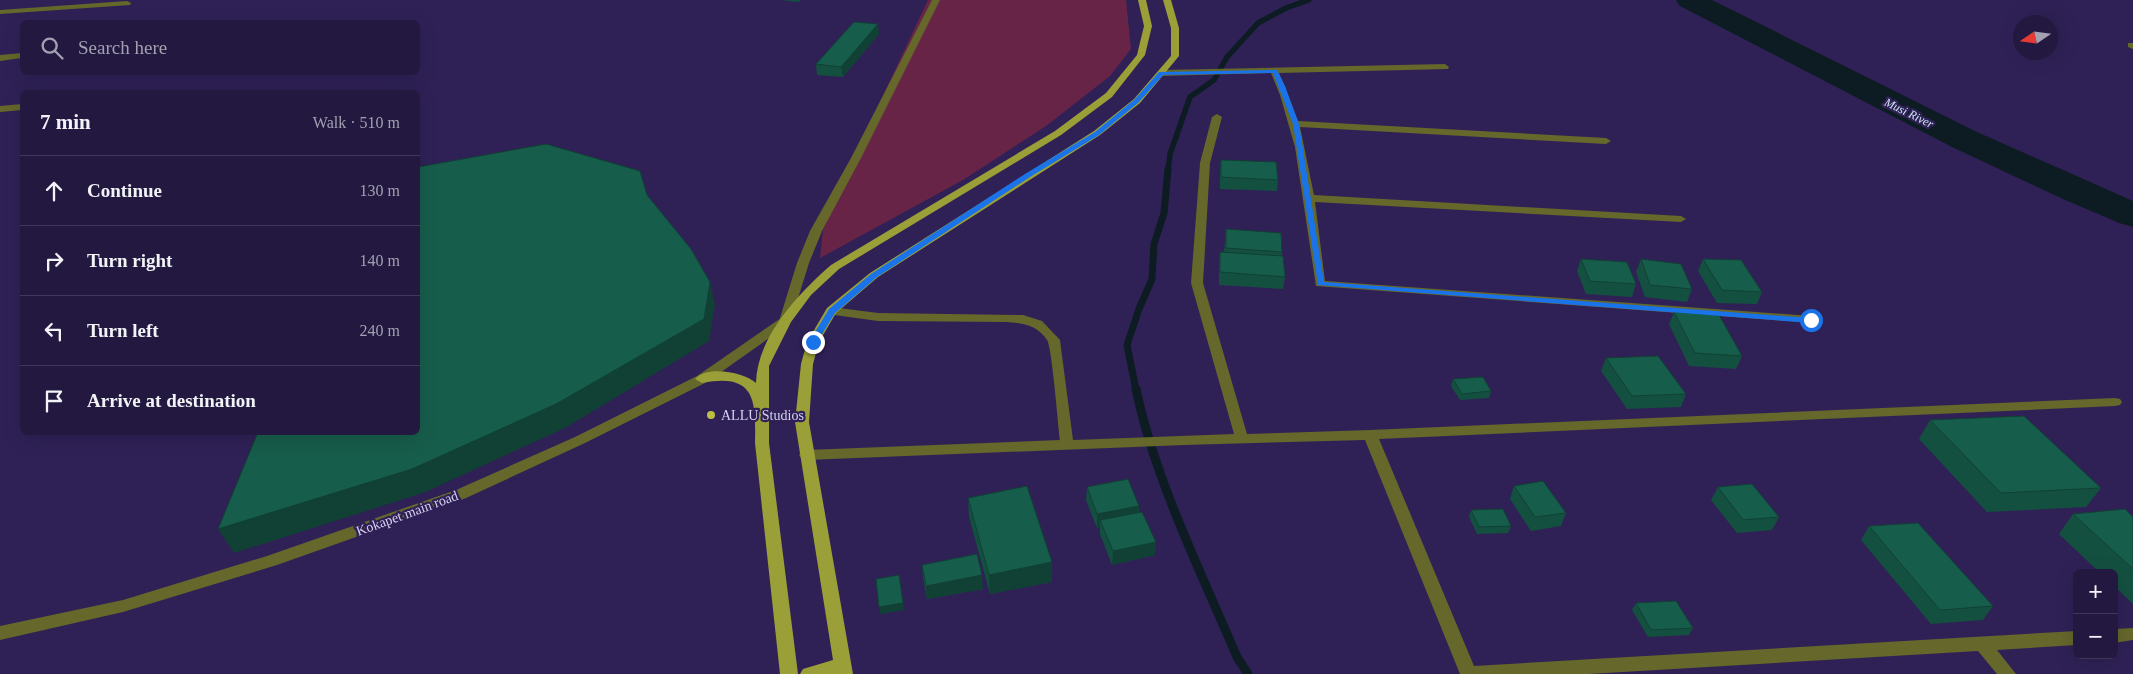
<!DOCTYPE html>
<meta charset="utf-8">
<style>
:root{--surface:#231940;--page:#2b2247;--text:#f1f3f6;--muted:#a3a0b1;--line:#403859}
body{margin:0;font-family:"Times New Roman",serif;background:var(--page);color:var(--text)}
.controls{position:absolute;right:15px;bottom:15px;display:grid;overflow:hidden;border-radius:8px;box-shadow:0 5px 20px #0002}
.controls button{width:45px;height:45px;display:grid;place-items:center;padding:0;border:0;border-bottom:1px solid var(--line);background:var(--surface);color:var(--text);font:25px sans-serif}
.compass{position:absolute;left:2013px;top:15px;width:45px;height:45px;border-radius:50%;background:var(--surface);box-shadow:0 5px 20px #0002;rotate:257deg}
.stop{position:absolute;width:15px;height:15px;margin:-11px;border:4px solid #1a73e8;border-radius:50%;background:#fff}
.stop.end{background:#1a73e8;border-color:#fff;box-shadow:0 1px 5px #0008}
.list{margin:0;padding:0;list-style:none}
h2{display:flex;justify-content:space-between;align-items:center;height:65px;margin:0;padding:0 20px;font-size:21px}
h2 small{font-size:16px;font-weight:400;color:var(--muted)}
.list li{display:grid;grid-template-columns:32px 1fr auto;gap:15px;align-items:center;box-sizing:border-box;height:70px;padding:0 20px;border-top:1px solid var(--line)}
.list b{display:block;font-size:19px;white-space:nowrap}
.list em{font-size:16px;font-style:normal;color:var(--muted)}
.icon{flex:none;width:28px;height:28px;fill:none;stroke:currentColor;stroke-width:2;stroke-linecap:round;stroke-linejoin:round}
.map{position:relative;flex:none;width:2133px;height:674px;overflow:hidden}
.search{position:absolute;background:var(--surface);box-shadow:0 5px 20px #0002;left:20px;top:20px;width:400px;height:55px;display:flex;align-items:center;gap:12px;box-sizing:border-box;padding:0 18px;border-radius:8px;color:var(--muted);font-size:19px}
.panel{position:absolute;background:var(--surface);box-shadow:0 5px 20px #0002;left:20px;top:90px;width:400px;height:345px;border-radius:8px}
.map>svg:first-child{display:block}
</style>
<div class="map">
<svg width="2133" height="674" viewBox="0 0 2133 674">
<rect width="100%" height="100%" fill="#2f2156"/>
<path fill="#682447" d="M928 0H1126L1131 49 1110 76 1046 126 963 180 820 258 823 230 856 159 871 121Z"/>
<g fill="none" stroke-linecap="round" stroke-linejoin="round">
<path stroke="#0d1c23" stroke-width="5.5" d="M1168 171 1170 154 1190 97 1214 80 1227 57 1258 23 1286 8 1309 0"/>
<path stroke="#0d1c23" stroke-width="7" d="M1136 390 1127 345 1139 309 1152 279 1154 244 1164 213 1168 169"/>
<path stroke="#0d1c23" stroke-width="9" d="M1136 389C1155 480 1201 572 1237 657L1248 674"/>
<path fill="#0d1c23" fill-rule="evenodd" d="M1676 0H1712L1977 132 2133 201V227L2119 223 2063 199 1952 147 1680 6Z"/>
<path fill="#65672b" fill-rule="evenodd" d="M932 0H940L861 158 822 231 809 263 791 321 785 325 781 324 779 321 797 263 810 231 851 158Z
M127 1 131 3 130 5 0 14V10Z
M2128 43H2133V49L2128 47Z
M22 53V58L0 61V55Z
M1445 64 1449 67 1448 69 1279 73 1298 121 1606 138 1611 141 1606 144 1300 127 1314 195 1681 216 1686 219 1681 222 1315 202 1325 281 1811 316 1815 317 1817 320 1815 323 1316 286 1295 147 1280 95 1271 73 1161 76 1157 73 1161 70Z
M22 104V110L0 112V106Z
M1217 114 1222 117 1210 163 1203 283 1247 434 1370 430 2115 398 2120 399 2122 402 2120 405 2115 406 1379 439 1474 666 2077 631V645L1997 650 2016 674H1997L1978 651 1589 674H1460L1365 440 1184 445 806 460 801 458 799 455 801 452 806 450 1060 440C1058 425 1052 347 1047 340 1037 325 1023 323 1006 322L878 321 827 314 825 311 831 307 878 313 1023 315 1042 321 1060 340 1073 440 1234 434 1191 283 1200 163 1212 117Z
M2133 628V640L2114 643V629Z"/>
<path fill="#65672b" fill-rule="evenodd" d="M785 317 791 321 789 324 707 382 585 443 466 498 277 565 123 612 0 640V626L123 600 267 556 456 490 575 437 697 376 781 318Z"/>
<path fill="#9b9f37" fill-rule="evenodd" d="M1138 0H1146L1152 26 1145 55 1112 97 1061 135 839 269 811 295 791 322 769 366V443L798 674H780L755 443C756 399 755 373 702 383L695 379C706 365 745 372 756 383 757 337 798 294 831 265L1055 131 1106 93 1137 55 1144 26Z
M1163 0H1171L1179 28V56L1140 103 1100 135 878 277 836 313 819 342 813 364 809 422 853 674H800L803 669 833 660 795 422 801 364 807 342 827 308 870 273 1094 131 1134 99 1171 56V28Z"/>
</g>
<path fill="#145040" d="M780 0H801L799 2Z
M879 34 843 77 817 75 816 64Z
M1221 160 1278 180 1277 191 1220 189V171Z
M1226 229 1282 252V256L1285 277 1283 289 1219 285V264L1220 252H1224Z
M1581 259 1636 284 1632 297 1586 294 1577 271Z
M1641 259 1692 289 1687 302 1645 297 1636 272Z
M1703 259 1762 292 1757 304 1717 303 1698 271Z
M1674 312 1742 356 1736 369 1689 366 1669 324Z
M1606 358 1686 394 1681 407 1627 409 1601 371Z
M1453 379 1491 391 1489 398 1460 400 1451 386Z
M1930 420 2101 488 2086 507 1987 512 1919 439Z
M1514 486 1566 513 1561 526 1531 531 1510 499Z
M1087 487 1139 506V512L1155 555 1112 565 1100 534V527L1097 528 1086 500Z
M1718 487 1779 517 1772 530 1737 533 1711 500Z
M968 498 1052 582 990 594 969 517Z
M1471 510 1511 526 1508 533 1477 534 1469 517Z
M2073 514 2132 516 2133 515V604L2114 586V573H2100L2059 534Z
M1869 526 1993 606 1983 620 1931 624 1861 540Z
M922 565 983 589 927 599 923 578Z
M1636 603 1693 628 1689 635 1648 637 1632 610Z"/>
<path fill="#104134" d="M878 24 879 34 843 77 841 67Z
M710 282 715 304 709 341 565 428 423 493 234 553 218 529Z
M1139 506 1138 519 1100 520V527L1097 528V514Z
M1156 542 1155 555 1112 565 1113 551Z
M1052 562V582L990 594 989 575Z
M982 575 983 589 927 599 926 586Z
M903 603 904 610 880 614 879 607Z"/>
<path fill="#175d4b" stroke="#104134" d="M854 22 878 24 841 67 816 64Z
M546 144 640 171 647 195 691 249 710 282 704 319 556 404 412 469 218 529 258 432H418V167Z
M1221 160 1276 162 1278 180 1221 177Z
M1226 229 1281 233 1282 252 1226 248Z
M1220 252 1283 256 1285 277 1220 272Z
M1581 259 1627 262 1636 284 1590 281Z
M1641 259 1681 264 1692 289 1650 285Z
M1703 259 1741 260 1762 292 1722 290Z
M1674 312 1719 315 1742 356 1695 353Z
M1658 356 1686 394 1632 396 1606 358Z
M1483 377 1491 391 1462 394 1453 379Z
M2024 416 2101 488 2001 493 1930 420Z
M1128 479 1139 506 1097 514 1087 487Z
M1543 481 1566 513 1535 517 1514 486Z
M1752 484 1779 517 1743 520 1718 487Z
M1027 486 1052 562 989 575 968 498Z
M1503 509 1511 526 1479 527 1471 510Z
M2125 509 2133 517V569L2073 514Z
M1142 512 1156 542 1113 551 1100 520Z
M1918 523 1993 606 1940 610 1869 526Z
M977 554 982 575 926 586 922 565Z
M899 575 903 603 879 607 876 579Z
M1676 601 1693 628 1651 630 1636 603Z"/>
<path fill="#1a73e8" d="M1277 70 1285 86 1299 124 1324 282 1811 318 1815 320 1811 323 1318 285 1293 124 1273 73 1163 75 1139 102 1099 135 1030 177 877 277 835 313 816 344 809 342 829 309 871 274 1025 174 1095 132 1135 99 1159 72Z"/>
<circle fill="#bbc044" stroke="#2f2156" stroke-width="2" cx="711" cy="415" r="5"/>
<g text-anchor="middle" stroke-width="4.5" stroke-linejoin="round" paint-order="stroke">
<g font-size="12" font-style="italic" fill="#cde5f2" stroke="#2f2156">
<text transform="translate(1909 113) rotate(26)" y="4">Musi River</text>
</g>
<g font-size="14" fill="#d5d1f2" stroke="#2f2156" text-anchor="start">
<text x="721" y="420">ALLU Studios</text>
</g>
<g font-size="14" fill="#d5d1f2" stroke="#2f2156">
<text transform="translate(407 513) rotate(-20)" y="5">Kokapet main road</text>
</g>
</g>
</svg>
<div class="controls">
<button>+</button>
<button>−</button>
</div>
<svg class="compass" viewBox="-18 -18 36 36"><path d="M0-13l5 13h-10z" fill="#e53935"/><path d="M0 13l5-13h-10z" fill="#a3a0b1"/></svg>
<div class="stop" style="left:1811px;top:320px"></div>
<div class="stop end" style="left:813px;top:342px"></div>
<div class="search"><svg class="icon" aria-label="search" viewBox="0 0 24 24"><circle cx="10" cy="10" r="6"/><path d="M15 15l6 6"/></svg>Search here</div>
<section class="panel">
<h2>7 min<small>Walk · 510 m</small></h2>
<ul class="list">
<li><svg class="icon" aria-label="ahead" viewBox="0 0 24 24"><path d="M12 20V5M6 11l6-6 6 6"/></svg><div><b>Continue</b></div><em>130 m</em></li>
<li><svg class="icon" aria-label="right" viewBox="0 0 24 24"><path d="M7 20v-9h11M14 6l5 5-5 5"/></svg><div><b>Turn right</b></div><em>140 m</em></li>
<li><svg class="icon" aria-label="left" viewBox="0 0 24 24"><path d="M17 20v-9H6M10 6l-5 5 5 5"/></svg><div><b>Turn left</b></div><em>240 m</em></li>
<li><svg class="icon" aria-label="arrive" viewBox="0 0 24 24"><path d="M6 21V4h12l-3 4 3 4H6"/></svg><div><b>Arrive at destination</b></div></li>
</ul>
</section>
</div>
